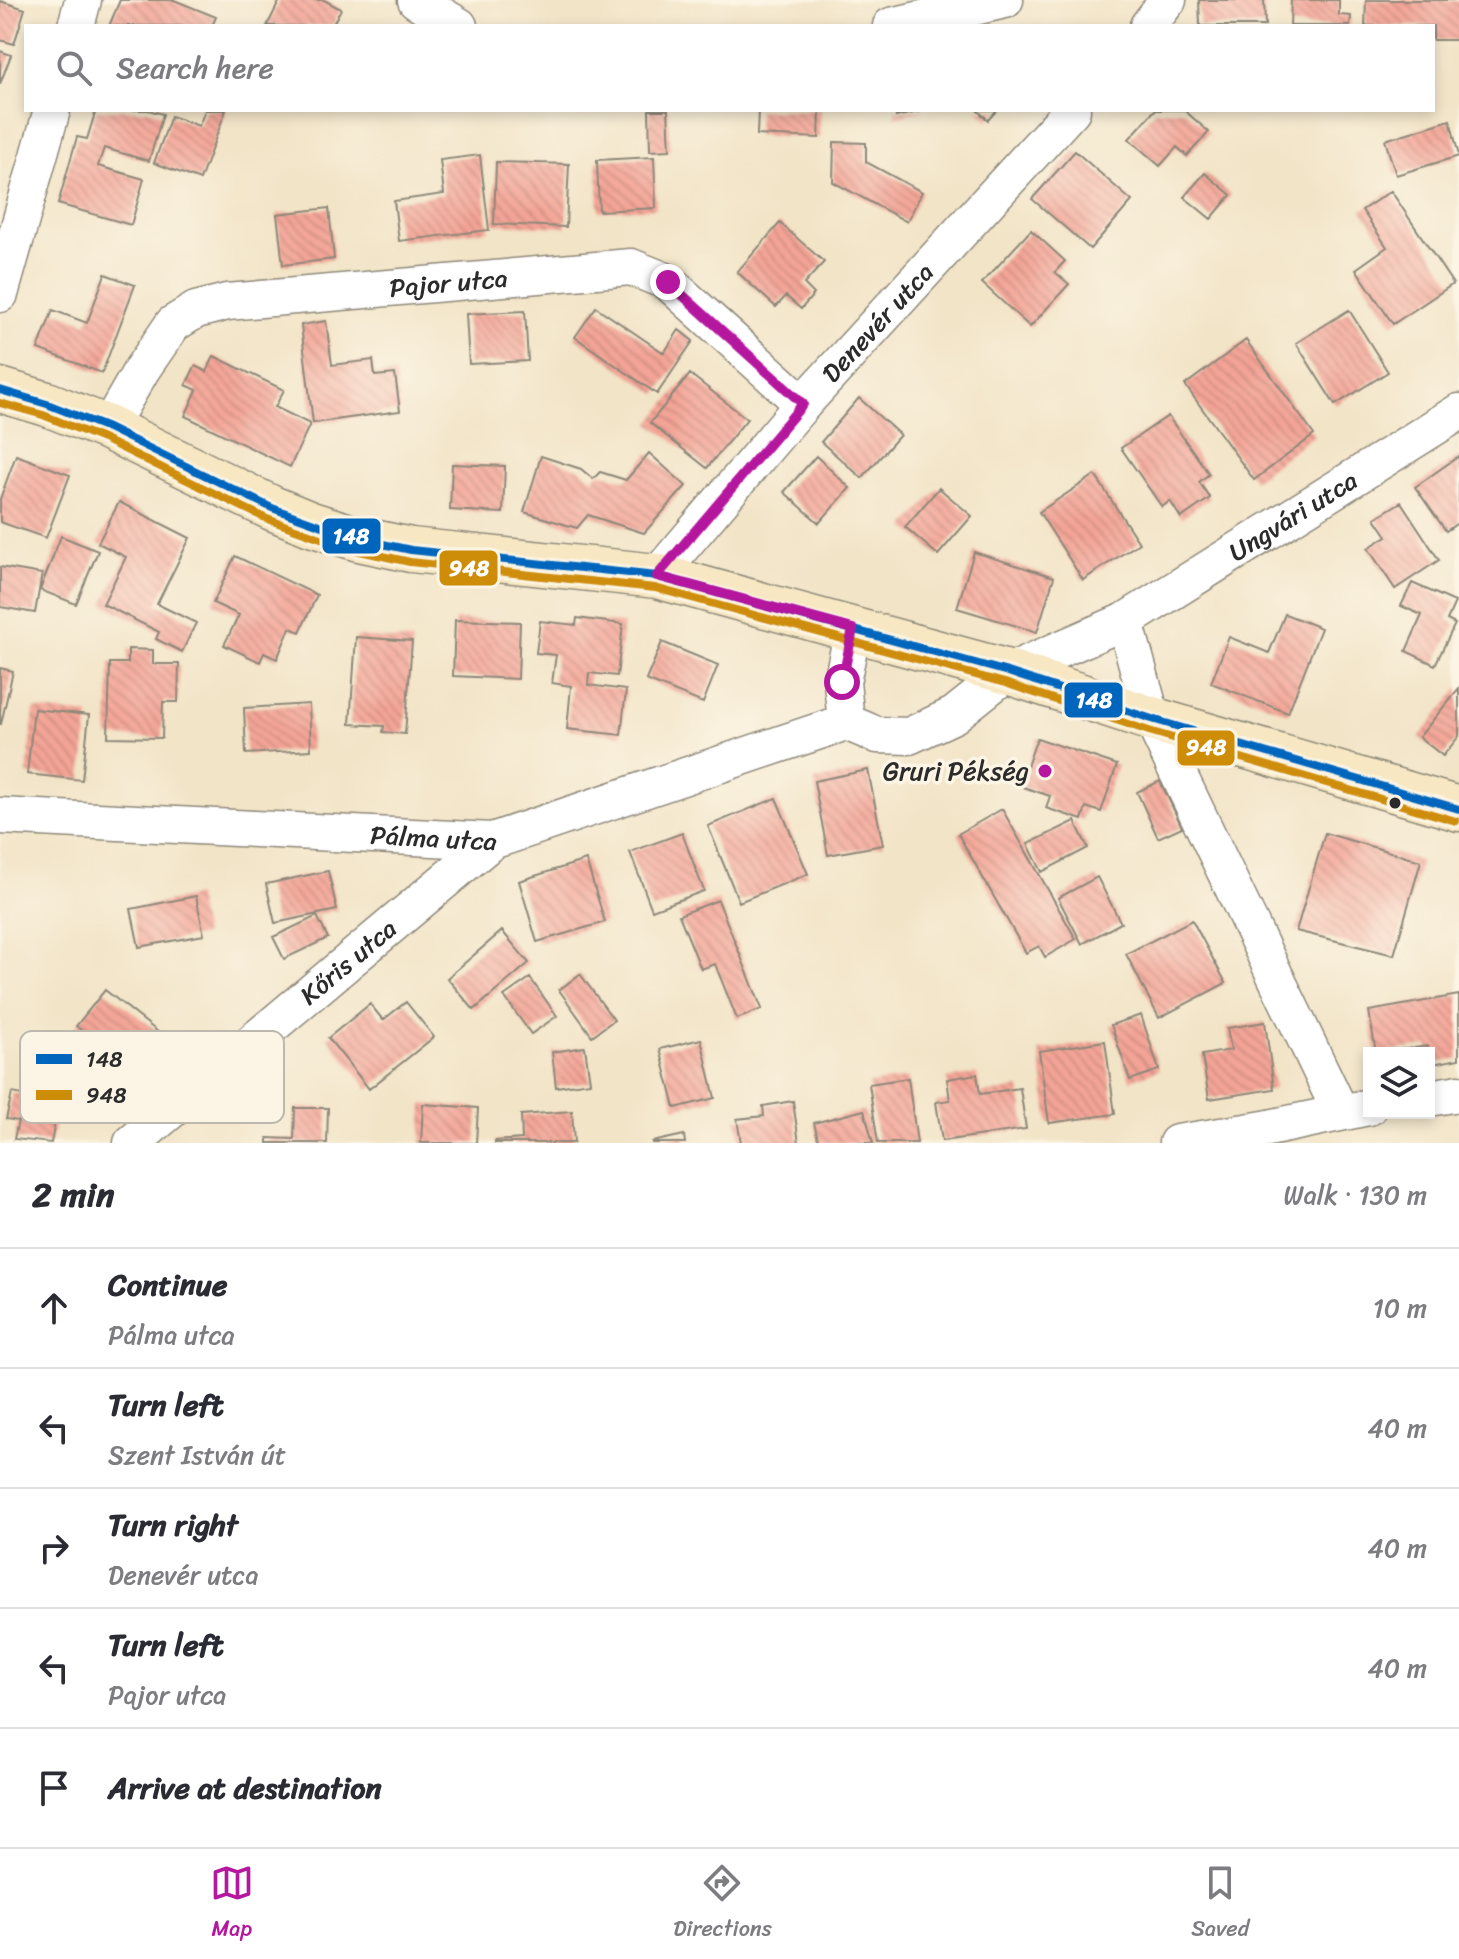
<!DOCTYPE html>
<meta charset="utf-8">
<style>
:root{--surface:#fff;--page:#f2f2f3;--text:#2b2b33;--muted:#7c7c81;--line:#e1e1e2;--accent:#b5179e}
body{margin:0;font-family:Sriracha,sans-serif;background:var(--page);color:var(--text)}
.controls{position:absolute;right:24px;bottom:24px;display:grid;overflow:hidden;border-radius:0px;box-shadow:0 4px 12px #0003}
.controls button{width:72px;height:72px;display:grid;place-items:center;padding:0;border:0;border-bottom:2px solid var(--line);background:var(--surface);color:var(--text);font:40px sans-serif}
.stop{position:absolute;width:24px;height:24px;margin:-18px;border:6px solid #b5179e;border-radius:50%;background:#fff}
.stop.end{background:#b5179e;border-color:#fff;box-shadow:0 2px 8px #0008}
.list{margin:0;padding:0;list-style:none}
h2{display:flex;justify-content:space-between;align-items:center;height:104px;margin:0;padding:0 32px;font-size:34px}
h2 small{font-size:26px;font-weight:400;color:var(--muted)}
.list li{display:grid;grid-template-columns:52px 1fr auto;gap:24px;align-items:center;box-sizing:border-box;height:120px;padding:0 32px;border-top:2px solid var(--line)}
.list b{display:block;font-size:30px;white-space:nowrap}
.list p{margin:0;font-size:26px;white-space:nowrap;color:var(--muted)}
.list em{font-size:26px;font-style:normal;color:var(--muted)}
.icon{flex:none;width:44px;height:44px;fill:none;stroke:currentColor;stroke-width:2;stroke-linecap:round;stroke-linejoin:round}
.map{position:relative;flex:none;width:1459px;height:1143px;overflow:hidden}
.search{position:absolute;background:var(--surface);box-shadow:0 4px 12px #0003;left:24px;right:24px;top:24px;height:88px;display:flex;align-items:center;gap:20px;box-sizing:border-box;padding:0 28px;border-radius:0px;color:var(--muted);font-size:30px}
.sheet{height:704px;background:var(--surface)}
nav{display:flex;justify-content:space-around;align-items:center;box-sizing:border-box;height:112px;border-top:2px solid var(--line);background:var(--surface);font-size:22px;color:var(--muted)}
nav a{display:grid;justify-items:center;gap:4px}
nav .on{color:var(--accent)}
.map>svg:first-child{display:block}
</style>
<div class="map">
<svg width="1459" height="1143" viewBox="0 0 1459 1143">
<defs>
<pattern id="building-back-hatch" width="6" height="6" patternUnits="userSpaceOnUse" patternTransform="scale(2)"><rect width="6" height="6" fill="#f3a496"/><path d="M-1 5l2 2M0 0l6 6M5-1l2 2" fill="none" stroke="#d08d81"/></pattern>
</defs>
<rect width="100%" height="100%" fill="#fcf5e5"/>
<filter id="ink" filterUnits="userSpaceOnUse"><feTurbulence type="fractalNoise" baseFrequency=".0125" numOctaves="2"/><feDisplacementMap in="SourceGraphic" scale="16" xChannelSelector="R" yChannelSelector="G"/><feConvolveMatrix kernelMatrix="1 2 1 2 8 2 1 2 1" color-interpolation-filters="sRGB"/></filter>
<filter id="wash" filterUnits="userSpaceOnUse"><feTurbulence type="fractalNoise" baseFrequency=".006" numOctaves="4" result="noise"/><feDisplacementMap in="SourceGraphic" scale="32" xChannelSelector="R" yChannelSelector="G"/><feGaussianBlur stdDeviation="1.8" result="paint"/><feColorMatrix in="noise" values="0 0 0 0 0 0 0 0 0 0 0 0 0 0 0 0 0 1.4 0 .05"/><feComposite in="paint" operator="in"/></filter>
<g filter="url(#wash)">
<rect width="100%" height="100%" fill="#f2e4c7"/>
<g id="blocks">
<path fill="url(#building-back-hatch)" d="M120 0H174L216 17 212 26H109Z
M280 0H324L341 9 332 26H267Z
M1199 0H1264L1265 26H1200Z
M1291 0H1339V15L1351 16 1350 26H1290Z
M1366 0H1459V40H1433V26H1365Z
M0 1 25 9 14 44 0 40Z
M0 51 11 55 0 84Z
M96 110H148L163 114 149 161 104 148 98 166 144 179 131 225 58 204 77 137 87 139Z
M205 110H226L200 180 154 163 171 116 199 126Z
M649 110H668L670 150 650 151Z
M758 110H820L819 138 757 135Z
M895 110H922V111L896 117Z
M977 110H997L988 120Z
M1155 110H1184L1209 132 1187 156 1177 147 1160 166 1129 139Z
M1450 120 1459 156 1396 175 1385 140Z
M834 142 866 143V162L922 192 907 222 833 182Z
M1075 151 1132 201 1090 249 1032 199Z
M480 155 489 230 399 241 394 201 444 194 440 160Z
M654 157 656 208 599 211 597 160Z
M496 162 569 164 566 227 494 224Z
M1205 173 1231 195 1211 219 1184 197Z
M1391 191 1453 284 1393 324 1356 269 1387 247 1362 210Z
M329 208 334 259 283 265 277 214Z
M780 223 824 262 804 284 814 294 801 309 786 296 776 307 737 272Z
M1031 230 1065 261 1055 272 1069 284 1030 327 982 283Z
M105 274 135 285 102 373 38 349 53 310 87 323Z
M596 307 664 353 679 330 693 341 657 394 575 337Z
M1349 310 1388 372 1335 405 1296 343Z
M525 311 528 361 469 364 466 314Z
M326 321 332 365 373 360 375 376 395 374 400 411 313 423 301 325Z
M1246 340 1314 435 1254 480 1185 385Z
M214 356 284 390 275 407 310 424 290 467 185 416 197 390 186 385 195 366 207 372Z
M690 374 747 419 707 468 650 423Z
M859 398 900 435 862 478 821 442Z
M1168 416 1209 474 1199 482 1210 498 1181 518 1170 501 1162 507 1121 448Z
M649 453 686 486 644 533 588 515 577 528 524 512 541 456 581 469 593 479 600 472 626 480Z
M16 455 70 475 46 538 0 522V499Z
M816 456 850 488 819 523 784 492Z
M1459 456V522L1446 531 1415 487Z
M452 464 505 466 503 513 450 510Z
M1095 475 1139 543 1083 580 1039 512Z
M939 488 972 516 938 555 905 527Z
M119 502 190 538 157 604 196 623 182 652 156 639 159 632 103 604 126 557 98 543Z
M1401 502 1439 560 1395 589 1368 548 1387 536 1375 518Z
M61 536 98 551 76 604 40 590Z
M974 552 1054 577 1037 632 957 608Z
M235 556 317 595 300 632 290 628 277 659 264 653 260 662 224 645 239 615 213 603Z
M0 567 42 574 35 613 0 607Z
M1412 583 1455 602 1447 620 1455 624 1435 665 1406 651 1422 615 1401 606Z
M1285 614 1321 628 1288 713 1211 683 1229 637 1269 653Z
M577 618 623 624 617 676 589 673 588 685 626 690 621 735 567 729 571 686 552 683 556 655 536 653 540 621 576 625Z
M455 620 520 622 518 679 453 676Z
M356 637 412 641 405 734 383 732 384 726 350 724Z
M662 642 718 665 703 703 646 680Z
M128 649 153 650V664H179L178 702H163L162 738 108 737 110 663H128Z
M0 668 13 671 1 724H0Z
M1459 688V736L1443 756 1419 737Z
M309 704 311 750 246 754 244 708Z
M34 709 89 715 82 780 27 774Z
M1037 738 1117 765 1101 812 1086 807 1082 820 1046 808 1050 796 1020 786Z
M868 770 883 845 828 855 814 781Z
M1160 781 1182 827 1158 838 1137 792Z
M776 798 808 874 739 902 708 826Z
M1002 809 1076 939 1045 957 1039 946 1026 953 958 834Z
M1075 821 1088 848 1042 872 1028 844Z
M682 833 704 891 652 910 630 852Z
M1325 833 1421 861 1394 955 1296 931Z
M586 860 605 922 537 942 519 881Z
M328 871 337 910 275 923 266 884Z
M1097 877 1121 923 1082 944 1058 898Z
M196 896 204 935 139 947 131 909Z
M718 900 762 1009 737 1019 715 964 701 969 679 915Z
M317 916 328 938 284 959 273 937Z
M1192 920 1226 983 1159 1018 1126 954Z
M502 931 529 963 474 1010 447 978Z
M580 974 614 1020 592 1036 559 990Z
M530 978 557 1016 531 1034 504 996Z
M105 990 158 1032 148 1043 167 1058 149 1079 123 1058 120 1061 76 1026Z
M1459 995V1059L1432 1064 1428 1046 1376 1053 1369 1011Z
M406 1002 434 1037 369 1089 328 1038 370 1004 383 1020Z
M1141 1015 1159 1070 1130 1080 1111 1025Z
M1265 1022 1274 1089 1209 1099 1202 1055 1231 1050 1227 1028Z
M701 1039 715 1098 675 1108 660 1049Z
M1105 1041 1115 1114 1049 1123 1039 1051Z
M585 1047 590 1082 556 1087 552 1052Z
M977 1074 980 1094 1020 1088 1026 1129 942 1141 936 1102 950 1100 947 1079Z
M908 1078 917 1143H878L869 1084Z
M12 1093 59 1102 51 1143 14 1139 18 1121 6 1119Z
M793 1101 799 1143H741L737 1119 764 1116 763 1106Z
M423 1104 478 1108 476 1143H421Z
M295 1108H328L327 1143H268V1138L294 1139Z
M864 1110 873 1143H819L814 1123Z
M572 1111 574 1143H495V1141L522 1139 521 1115Z
M684 1135 685 1143H652V1142Z"/>
</g>
</g>
<g filter="url(#ink)">
<use href="#blocks" fill-opacity="0" stroke="#8e8879" stroke-width="2"/>
<g fill="none" stroke-linecap="round" stroke-linejoin="round">
<defs>
<g id="street">
<path d="M416 0 459 26"/>
<path d="M76 26 83 0"/>
<path d="M891 26 1005 0"/>
<path d="M1148 26 1168 0"/>
<path d="M0 294 52 110"/>
<path id="s1" d="M108 428 142 369 173 324 196 310 227 302 631 267 668 282 803 404"/>
<path id="s2" d="M657 576 803 404 1072 110"/>
<path d="M1125 621 1152 719 1340 1111"/>
<path d="M846 722 842 682 853 629"/>
<path id="s3" d="M0 816 492 841 846 722 877 735 909 736 954 715 1008 672 1125 621 1459 412"/>
<path d="M1429 1098 1459 1093"/>
<path id="s4" d="M132 1143 492 841"/>
<path d="M1177 1143 1264 1129 1369 1107"/>
</g>
<path id="secondary" d="M0 390 47 404 108 428 272 508 311 524 359 539 411 550 657 576 1008 672 1152 719 1459 809"/>
</defs>
<use href="#street" stroke="#8e8879" stroke-width="39"/>
<use href="#secondary" stroke="#8e8879" stroke-width="47"/>
<use href="#street" stroke="#fff" stroke-width="36"/>
<use href="#secondary" stroke="#f7e8c3" stroke-width="44"/>
<defs>
<path id="bus-1" d="M0 390 47 404 108 428 272 508 359 539 411 550 657 576 1008 672 1152 719 1459 809"/>
<path id="bus-2" d="M0 403 43 415 103 439 267 519 355 550 410 562 655 588 1005 683 1149 731 1456 821"/>
</defs>
<use href="#bus-1" stroke="#fcf5e5" stroke-width="14"/>
<use href="#bus-2" stroke="#fcf5e5" stroke-width="14"/>
<use href="#bus-1" stroke="#0065bd" stroke-width="8"/>
<use href="#bus-2" stroke="#ce8d09" stroke-width="8"/>
</g>
</g>
<g fill="none" stroke-linecap="round" stroke-linejoin="round" filter="url(#ink)">
<path stroke="#b5179e" stroke-width="10" d="M668 282 803 404 657 576 853 629 842 682"/>
</g>
<circle fill="#b5179e" stroke="#fcf5e5" stroke-width="3" cx="1045" cy="771" r="8"/>
<circle fill="#2b2b2b" stroke="#fcf5e5" stroke-width="3" cx="1395" cy="803" r="7"/>
<g text-anchor="middle" stroke-width="7" stroke-linejoin="round" paint-order="stroke">
<g font-size="26" fill="#2b2b2b" stroke="#fcf5e5">
<text dy="9" stroke="none"><textPath href="#s1" startOffset="404">Pajor utca</textPath></text>
<text dy="9" stroke="none"><textPath href="#s2" startOffset="336">Denevér utca</textPath></text>
<text dy="9" stroke="none"><textPath href="#s3" startOffset="1376">Ungvári utca</textPath></text>
<text dy="9" stroke="none"><textPath href="#s3" startOffset="434">Pálma utca</textPath></text>
<text dy="9" stroke="none"><textPath href="#s4" startOffset="282">Kőris utca</textPath></text>
</g>
<g font-size="26" fill="#2b2b2b" stroke="#fcf5e5" text-anchor="end">
<text x="1029" y="780">Gruri Pékség</text>
</g>
</g>
<rect x="20" y="1031" width="264" height="92" rx="12" fill="#fcf5e5" stroke="#bdb8ad" stroke-width="2"/>
<rect x="36" y="1054" width="36" height="10" fill="#0065bd"/>
<rect x="36" y="1090" width="36" height="10" fill="#ce8d09"/>
<g font-size="22" fill="#2b2b2b">
<text x="86" y="1067">148</text>
<text x="86" y="1103">948</text>
</g>
<g stroke="#fcf5e5" stroke-width="3">
<rect x="321" y="517" width="61" height="38" rx="8" fill="#0065bd"/>
<rect x="438" y="549" width="61" height="38" rx="8" fill="#ce8d09"/>
<rect x="1063" y="681" width="61" height="38" rx="8" fill="#0065bd"/>
<rect x="1176" y="729" width="60" height="38" rx="8" fill="#ce8d09"/>
</g>
<g font-size="22" text-anchor="middle" font-weight="bold" fill="#fff">
<text x="351" y="544">148</text>
<text x="469" y="576">948</text>
<text x="1094" y="708">148</text>
<text x="1206" y="755">948</text>
</g>
</svg>
<div class="controls">
<button><svg class="icon" aria-label="layers" viewBox="0 0 24 24"><path d="M12 4l9 5-9 5-9-5zM3 14l9 5 9-5"/></svg></button>
</div>
<div class="stop" style="left:842px;top:682px"></div>
<div class="stop end" style="left:668px;top:282px"></div>
<div class="search"><svg class="icon" aria-label="search" viewBox="0 0 24 24"><circle cx="10" cy="10" r="6"/><path d="M15 15l6 6"/></svg>Search here</div>
</div>
<section class="sheet">
<h2>2 min<small>Walk · 130 m</small></h2>
<ul class="list">
<li><svg class="icon" aria-label="ahead" viewBox="0 0 24 24"><path d="M12 20V5M6 11l6-6 6 6"/></svg><div><b>Continue</b><p>Pálma utca</p></div><em>10 m</em></li>
<li><svg class="icon" aria-label="left" viewBox="0 0 24 24"><path d="M17 20v-9H6M10 6l-5 5 5 5"/></svg><div><b>Turn left</b><p>Szent István út</p></div><em>40 m</em></li>
<li><svg class="icon" aria-label="right" viewBox="0 0 24 24"><path d="M7 20v-9h11M14 6l5 5-5 5"/></svg><div><b>Turn right</b><p>Denevér utca</p></div><em>40 m</em></li>
<li><svg class="icon" aria-label="left" viewBox="0 0 24 24"><path d="M17 20v-9H6M10 6l-5 5 5 5"/></svg><div><b>Turn left</b><p>Pajor utca</p></div><em>40 m</em></li>
<li><svg class="icon" aria-label="arrive" viewBox="0 0 24 24"><path d="M6 21V4h12l-3 4 3 4H6"/></svg><div><b>Arrive at destination</b></div></li>
</ul>
</section>
<nav>
<a class="on"><svg class="icon" aria-label="map" viewBox="0 0 24 24"><path d="M3 6l6-2 6 2 6-2v14l-6 2-6-2-6 2zM9 4v14M15 6v14"/></svg>Map</a>
<a><svg class="icon" aria-label="directions" viewBox="0 0 24 24"><path d="M12 3l9 9-9 9-9-9zM9 14v-3h6M13 9l2 2-2 2"/></svg>Directions</a>
<a><svg class="icon" aria-label="saved" viewBox="0 0 24 24"><path d="M7 4h10v16l-5-4-5 4z"/></svg>Saved</a>
</nav>
